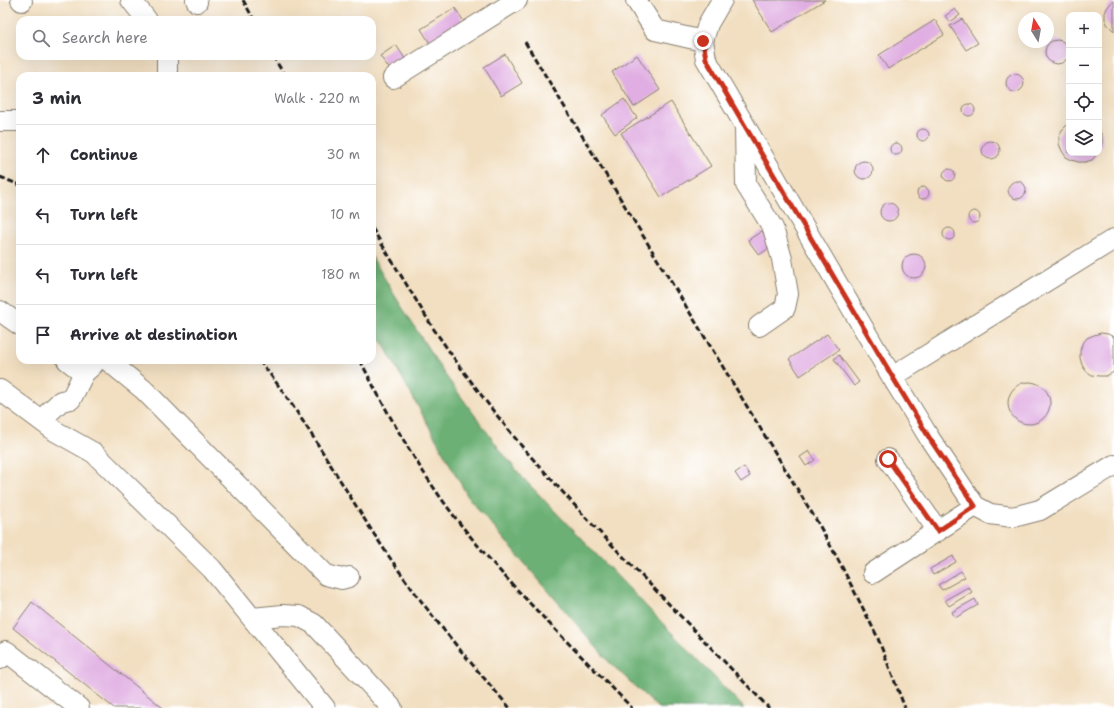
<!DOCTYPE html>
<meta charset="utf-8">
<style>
:root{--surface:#fff;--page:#f7f7f7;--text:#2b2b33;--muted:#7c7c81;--line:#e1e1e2}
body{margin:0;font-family:"Shantell Sans",sans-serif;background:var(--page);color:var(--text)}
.controls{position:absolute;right:12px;top:12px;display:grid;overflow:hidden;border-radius:8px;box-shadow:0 4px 16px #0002}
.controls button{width:36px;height:36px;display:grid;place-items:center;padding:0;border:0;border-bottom:1px solid var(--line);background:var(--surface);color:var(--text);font:20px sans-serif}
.compass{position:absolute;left:1018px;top:12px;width:36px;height:36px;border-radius:50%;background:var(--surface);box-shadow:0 4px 16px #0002;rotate:349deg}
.stop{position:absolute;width:12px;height:12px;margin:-9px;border:3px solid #c8321e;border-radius:50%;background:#fff}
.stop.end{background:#c8321e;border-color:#fff;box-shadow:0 1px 4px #0008}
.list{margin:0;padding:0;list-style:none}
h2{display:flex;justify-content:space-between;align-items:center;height:52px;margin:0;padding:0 16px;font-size:17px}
h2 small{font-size:13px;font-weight:400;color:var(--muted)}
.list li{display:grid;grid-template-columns:26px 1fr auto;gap:12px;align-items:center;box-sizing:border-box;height:60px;padding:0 16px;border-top:1px solid var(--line)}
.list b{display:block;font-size:15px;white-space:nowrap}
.list em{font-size:13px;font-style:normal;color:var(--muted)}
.icon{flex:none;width:22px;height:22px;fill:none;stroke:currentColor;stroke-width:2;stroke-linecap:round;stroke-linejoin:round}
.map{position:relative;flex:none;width:1114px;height:708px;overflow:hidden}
.search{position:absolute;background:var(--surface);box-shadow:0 4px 16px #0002;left:16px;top:16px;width:360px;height:44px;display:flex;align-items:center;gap:10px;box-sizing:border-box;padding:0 14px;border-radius:12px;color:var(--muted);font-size:15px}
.panel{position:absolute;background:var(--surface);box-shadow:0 4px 16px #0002;left:16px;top:72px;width:360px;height:292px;border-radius:12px}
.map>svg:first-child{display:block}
</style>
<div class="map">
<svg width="1114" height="708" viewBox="0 0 1114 708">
<rect width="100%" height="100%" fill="#fff"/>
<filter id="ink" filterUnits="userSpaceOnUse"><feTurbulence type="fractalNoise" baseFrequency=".025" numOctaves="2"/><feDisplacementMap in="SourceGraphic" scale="8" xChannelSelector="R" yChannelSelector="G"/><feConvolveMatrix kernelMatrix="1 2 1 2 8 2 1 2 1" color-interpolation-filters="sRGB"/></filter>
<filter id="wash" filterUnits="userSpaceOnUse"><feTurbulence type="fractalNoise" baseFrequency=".012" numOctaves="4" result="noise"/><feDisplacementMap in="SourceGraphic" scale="16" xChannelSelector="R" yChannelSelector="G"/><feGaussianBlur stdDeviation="0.9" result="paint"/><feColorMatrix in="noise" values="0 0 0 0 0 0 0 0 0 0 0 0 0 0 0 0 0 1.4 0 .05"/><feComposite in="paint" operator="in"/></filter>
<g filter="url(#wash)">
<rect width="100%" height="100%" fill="#f2dfc1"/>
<path fill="#6cb074" stroke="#446648" d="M372 257 395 296 443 372 501 451 523 478 744 708H658L608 661 468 497 385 347 373 330H372Z"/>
<g id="blocks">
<path fill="#e0aee2" d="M752 0H825L772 32Z
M1114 1V31L1107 24 1105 19V13L1107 8 1111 3Z
M455 8 465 23 431 45 421 29Z
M955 9 960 15 950 22 945 16Z
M962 19 978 43 966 50 950 26Z
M935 20 944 35 888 69 879 55Z
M1045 52a12 12 0 1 1 24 0a12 12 0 1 1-24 0Z
M396 45 406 60 391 71 380 56Z
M505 54 522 83 501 96 484 67Z
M637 55 660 90 634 107 612 72Z
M1006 83a9 9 0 1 1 18 0a9 9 0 1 1-18 0Z
M624 99 637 118 615 134 602 115Z
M671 102 711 166 661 197 621 133Z
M963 110a6 6 0 1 1 12 0a6 6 0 1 1-12 0Z
M1069 123V153H1098L1092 160 1085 162H1078L1072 160 1066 157 1062 151 1059 144V137L1062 130Z
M1099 129 1102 136V143L1099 152Z
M917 135a6 6 0 1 1 12 0a6 6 0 1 1-12 0Z
M982 150a9 9 0 1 1 18 0a9 9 0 1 1-18 0Z
M890 149a6 6 0 1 1 12 0a6 6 0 1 1-12 0Z
M855 170a9 9 0 1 1 18 0a9 9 0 1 1-18 0Z
M943 175a6 6 0 1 1 12 0a6 6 0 1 1-12 0Z
M1008 190a9 9 0 1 1 18 0a9 9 0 1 1-18 0Z
M917 193a6 6 0 1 1 12 0a6 6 0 1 1-12 0Z
M880 212a9 9 0 1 1 18 0a9 9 0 1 1-18 0Z
M968 217a6 6 0 1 1 12 0a6 6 0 1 1-12 0Z
M943 234a6 6 0 1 1 12 0a6 6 0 1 1-12 0Z
M762 231 772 246 759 255 748 240Z
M902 266a12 12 0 1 1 24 0a12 12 0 1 1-24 0Z
M1101 333 1108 334 1114 337V372L1106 376H1099L1092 375 1086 371 1082 365 1080 358V351L1082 344 1087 338 1094 335Z
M827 334 839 350 800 376 789 359Z
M839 355 859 382 854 386 834 359Z
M1008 403a21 21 0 1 1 42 0a21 21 0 1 1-42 0Z
M809 451 815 460 806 466 800 457Z
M744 467 750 476 741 482 735 473Z
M953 556 956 562 933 575 930 569Z
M961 571 965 577 942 590 938 585Z
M968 587 972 592 949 606 945 600Z
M975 599 978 605 955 618 952 612Z
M32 602 163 708H114L13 628Z"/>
</g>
</g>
<g filter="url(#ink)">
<use href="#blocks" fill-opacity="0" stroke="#877e6e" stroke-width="1"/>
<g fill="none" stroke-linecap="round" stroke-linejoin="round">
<defs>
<path id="minor" d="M21 0 22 1
M131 0 147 20
M196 0 197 2
M636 0 655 30 703 41
M722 0 708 24 703 41 706 59 892 377 930 439 975 506 990 514 1013 517 1040 510 1114 465
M167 76V56
M393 78 517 0
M0 121H20
M745 126 746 185 773 228 782 259 788 294 785 308 759 326
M0 311 20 325
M67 360 84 373 93 365
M107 360 144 390 326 575 342 579 349 577
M892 377 1114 239
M0 390 55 431 94 453 212 569 325 708
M41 420 61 401 71 399 84 373
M888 459 938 531
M873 573 975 506
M252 618 283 615 299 616 314 624 392 708
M0 659 6 651 79 708"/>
</defs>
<use href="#minor" stroke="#877e6e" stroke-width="22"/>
<use href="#minor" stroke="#fff" stroke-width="20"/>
<path stroke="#1c1c1c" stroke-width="3" stroke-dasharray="6 3" stroke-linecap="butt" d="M243 0 254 20
M525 42 818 523 841 565 877 636 905 708
M273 56 285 76
M0 177 20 185
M372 228 433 328 458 364 491 408 524 449 587 519 769 708
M259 360C307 420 343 489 386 552 423 607 466 658 510 708
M360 360C389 417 421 474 461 525 513 590 574 648 632 708"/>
</g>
</g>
<g fill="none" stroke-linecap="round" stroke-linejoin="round" filter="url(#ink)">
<path stroke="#c8321e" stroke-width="5" d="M703 41 706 59 745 126 892 376 930 439 975 506 938 531 888 459"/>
</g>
</svg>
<div class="controls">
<button>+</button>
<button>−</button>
<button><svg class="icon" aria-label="locate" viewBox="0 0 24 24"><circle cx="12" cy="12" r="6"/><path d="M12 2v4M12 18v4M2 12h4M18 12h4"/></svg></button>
<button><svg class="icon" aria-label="layers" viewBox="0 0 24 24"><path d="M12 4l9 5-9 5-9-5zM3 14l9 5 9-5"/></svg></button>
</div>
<svg class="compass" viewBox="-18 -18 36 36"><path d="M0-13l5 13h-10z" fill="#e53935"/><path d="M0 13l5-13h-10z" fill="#7c7c81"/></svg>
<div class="stop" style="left:888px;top:459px"></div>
<div class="stop end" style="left:703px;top:41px"></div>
<div class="search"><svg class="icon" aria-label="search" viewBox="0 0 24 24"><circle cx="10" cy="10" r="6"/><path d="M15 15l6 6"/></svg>Search here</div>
<section class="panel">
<h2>3 min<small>Walk · 220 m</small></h2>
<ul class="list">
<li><svg class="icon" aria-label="ahead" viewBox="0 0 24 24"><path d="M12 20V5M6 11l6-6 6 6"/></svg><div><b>Continue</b></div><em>30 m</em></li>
<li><svg class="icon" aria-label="left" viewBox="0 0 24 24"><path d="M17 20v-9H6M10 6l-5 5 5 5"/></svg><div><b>Turn left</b></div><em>10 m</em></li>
<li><svg class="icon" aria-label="left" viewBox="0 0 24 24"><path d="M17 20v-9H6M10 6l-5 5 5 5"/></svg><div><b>Turn left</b></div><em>180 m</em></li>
<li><svg class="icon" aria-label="arrive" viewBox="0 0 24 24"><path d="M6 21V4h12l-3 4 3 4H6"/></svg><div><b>Arrive at destination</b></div></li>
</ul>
</section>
</div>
